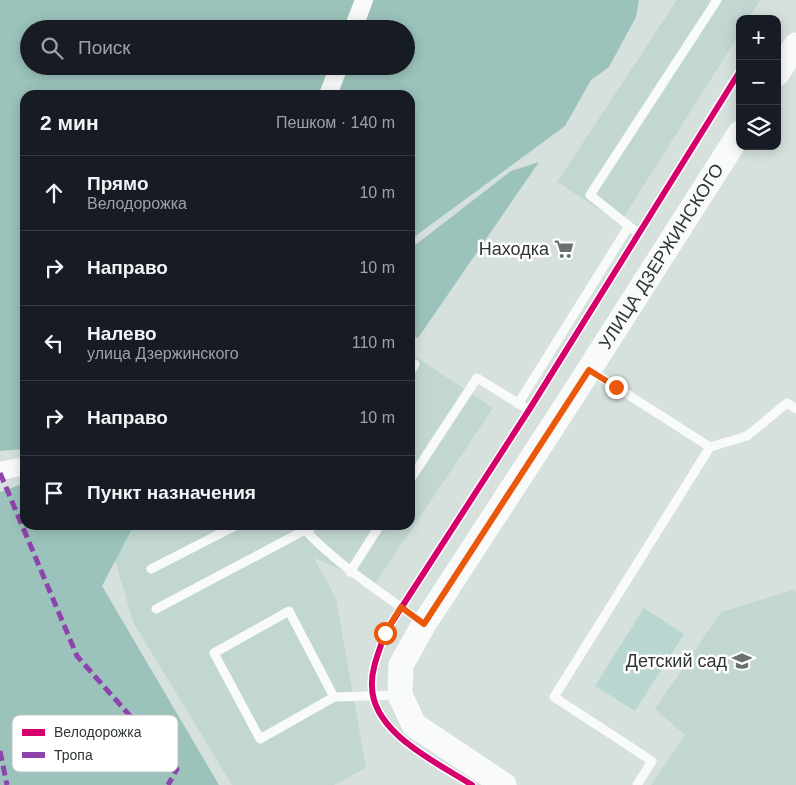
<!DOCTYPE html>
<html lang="ru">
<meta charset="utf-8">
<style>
:root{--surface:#171b24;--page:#242831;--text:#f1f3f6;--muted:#9ea1a6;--line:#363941}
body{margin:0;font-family:Arial,sans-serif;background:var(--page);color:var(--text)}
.controls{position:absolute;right:15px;top:15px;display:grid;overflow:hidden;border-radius:10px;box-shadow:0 2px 12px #0003}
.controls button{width:45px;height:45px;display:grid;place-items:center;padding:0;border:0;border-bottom:1px solid var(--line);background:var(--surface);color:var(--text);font:25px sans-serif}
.stop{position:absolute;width:15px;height:15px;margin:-11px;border:4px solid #ea580c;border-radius:50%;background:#fff}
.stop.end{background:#ea580c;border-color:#fff;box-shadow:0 1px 5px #0008}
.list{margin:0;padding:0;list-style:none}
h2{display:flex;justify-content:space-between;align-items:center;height:65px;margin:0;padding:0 20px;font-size:21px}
h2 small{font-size:16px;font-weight:400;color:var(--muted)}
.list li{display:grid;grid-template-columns:32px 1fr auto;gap:15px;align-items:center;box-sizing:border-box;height:75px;padding:0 20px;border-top:1px solid var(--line)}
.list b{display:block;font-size:19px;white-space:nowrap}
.list p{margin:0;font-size:16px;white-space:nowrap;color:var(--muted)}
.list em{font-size:16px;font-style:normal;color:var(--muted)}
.icon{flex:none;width:28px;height:28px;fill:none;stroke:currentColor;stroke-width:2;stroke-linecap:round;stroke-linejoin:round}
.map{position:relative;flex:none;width:796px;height:785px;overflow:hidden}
.search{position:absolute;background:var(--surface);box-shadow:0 2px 12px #0003;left:20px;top:20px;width:395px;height:55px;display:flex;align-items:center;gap:12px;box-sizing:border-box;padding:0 18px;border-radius:28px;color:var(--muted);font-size:19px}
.panel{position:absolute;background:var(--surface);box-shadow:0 2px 12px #0003;left:20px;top:90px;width:395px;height:440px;border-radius:15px}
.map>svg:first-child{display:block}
</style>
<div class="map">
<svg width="796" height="785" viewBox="0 0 796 785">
<rect width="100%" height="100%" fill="#d6e1de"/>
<path fill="#c3d7d2" d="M677 0H760L748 19H740V33L620 223 557 182Z
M410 353 493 408 375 584 314 558 336 598 366 768 334 785H232L133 622 114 557 133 525H410Z
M793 590 796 592V785H651L685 735 655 709 721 612Z"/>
<path fill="#b9d7d0" d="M644 608 684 634 635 711 595 686Z"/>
<path fill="#9bc3bb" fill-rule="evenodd" d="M0 0H639L636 17 609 67 591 80 565 126 410 240V95H25V449L0 451ZM29 29H406V66H29Z
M539 162 418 338 410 335V249L511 171Z
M25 483V525H134L102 586 219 785H0V492Z"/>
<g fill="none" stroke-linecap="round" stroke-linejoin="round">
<path stroke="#f9fafa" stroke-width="9" d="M639 234 590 195 717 0
M591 371 710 447 747 436 787 403 796 409
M410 372 415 364
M518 404 629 226
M410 480 477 378 529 410
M303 525 305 530 316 525
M151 569 237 525
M350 572 380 525
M156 609 305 530C340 567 382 593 423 623
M334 697 289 611 214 653 260 739 334 697 400 695
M637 785 652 761 554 697 710 447"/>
<path stroke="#f9fafa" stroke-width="18" d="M353 29 364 0
M328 95 339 66
M0 471 25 466"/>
<g stroke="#f9fafa" stroke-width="25">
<path d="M777 74 796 45"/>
<path id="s1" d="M504 785 414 725 400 695 401 665 424 624 573 395 740 133"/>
</g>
<path stroke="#8e44ad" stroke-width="5" stroke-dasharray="10 5" stroke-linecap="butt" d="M0 473 77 656 177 769 168 785
M0 751 7 785"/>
<defs>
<path id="cycleway" d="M472 785C438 763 372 733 372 686 371 668 380 650 385 633L529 410 740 71"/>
</defs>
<use href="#cycleway" stroke="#fff" stroke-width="9"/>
<use href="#cycleway" stroke="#d6006c" stroke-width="6"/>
</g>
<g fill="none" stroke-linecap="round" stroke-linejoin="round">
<path stroke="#ea580c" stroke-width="6" d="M385 633 401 607 424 624 589 370 616 387"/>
</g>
<defs>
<symbol id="supermarket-bare" viewBox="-9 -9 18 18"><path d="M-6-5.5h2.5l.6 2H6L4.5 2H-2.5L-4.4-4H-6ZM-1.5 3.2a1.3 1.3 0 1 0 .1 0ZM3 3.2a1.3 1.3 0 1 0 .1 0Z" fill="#697270" stroke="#fff" stroke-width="2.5" paint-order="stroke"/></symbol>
<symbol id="school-bare" viewBox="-9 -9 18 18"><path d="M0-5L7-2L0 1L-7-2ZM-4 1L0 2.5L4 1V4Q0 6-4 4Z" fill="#697270" stroke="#fff" stroke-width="2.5" paint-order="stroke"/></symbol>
</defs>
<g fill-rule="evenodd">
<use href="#supermarket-bare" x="550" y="235" width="28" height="28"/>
<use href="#school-bare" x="728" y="647" width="28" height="28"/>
</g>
<g text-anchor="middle" stroke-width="5" stroke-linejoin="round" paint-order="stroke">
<g font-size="18" fill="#2f3635" stroke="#fff" text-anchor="end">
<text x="549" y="255">Находка</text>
<text x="727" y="667">Детский сад</text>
</g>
<g font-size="18" fill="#2f3635" stroke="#fff">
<text dy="6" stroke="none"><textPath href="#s1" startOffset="656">УЛИЦА ДЗЕРЖИНСКОГО</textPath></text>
</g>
</g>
<rect x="12" y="715" width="166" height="57" rx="8" fill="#fff" stroke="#c1c3c2" stroke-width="1"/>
<rect x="22" y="729" width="23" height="7" fill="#d6006c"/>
<rect x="22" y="752" width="23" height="6" fill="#8e44ad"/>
<g font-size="14" fill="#2f3635">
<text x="54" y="737">Велодорожка</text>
<text x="54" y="760">Тропа</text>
</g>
</svg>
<div class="controls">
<button>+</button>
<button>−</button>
<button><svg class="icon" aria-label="layers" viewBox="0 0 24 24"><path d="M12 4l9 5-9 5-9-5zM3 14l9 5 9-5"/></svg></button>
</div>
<div class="stop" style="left:385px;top:633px"></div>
<div class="stop end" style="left:616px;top:387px"></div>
<div class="search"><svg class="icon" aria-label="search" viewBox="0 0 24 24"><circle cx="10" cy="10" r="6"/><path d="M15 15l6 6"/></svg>Поиск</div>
<section class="panel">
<h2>2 мин<small>Пешком · 140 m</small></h2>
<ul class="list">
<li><svg class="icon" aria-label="ahead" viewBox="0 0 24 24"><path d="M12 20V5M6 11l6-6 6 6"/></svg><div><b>Прямо</b><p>Велодорожка</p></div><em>10 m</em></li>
<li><svg class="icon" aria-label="right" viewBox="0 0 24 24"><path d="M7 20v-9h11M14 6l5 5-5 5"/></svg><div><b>Направо</b></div><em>10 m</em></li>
<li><svg class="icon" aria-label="left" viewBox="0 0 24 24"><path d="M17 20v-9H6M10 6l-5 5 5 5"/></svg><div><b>Налево</b><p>улица Дзержинского</p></div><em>110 m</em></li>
<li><svg class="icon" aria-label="right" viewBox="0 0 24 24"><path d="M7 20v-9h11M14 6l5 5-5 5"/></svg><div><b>Направо</b></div><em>10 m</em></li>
<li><svg class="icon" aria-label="arrive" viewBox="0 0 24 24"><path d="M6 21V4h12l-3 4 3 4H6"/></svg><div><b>Пункт назначения</b></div></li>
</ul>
</section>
</div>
